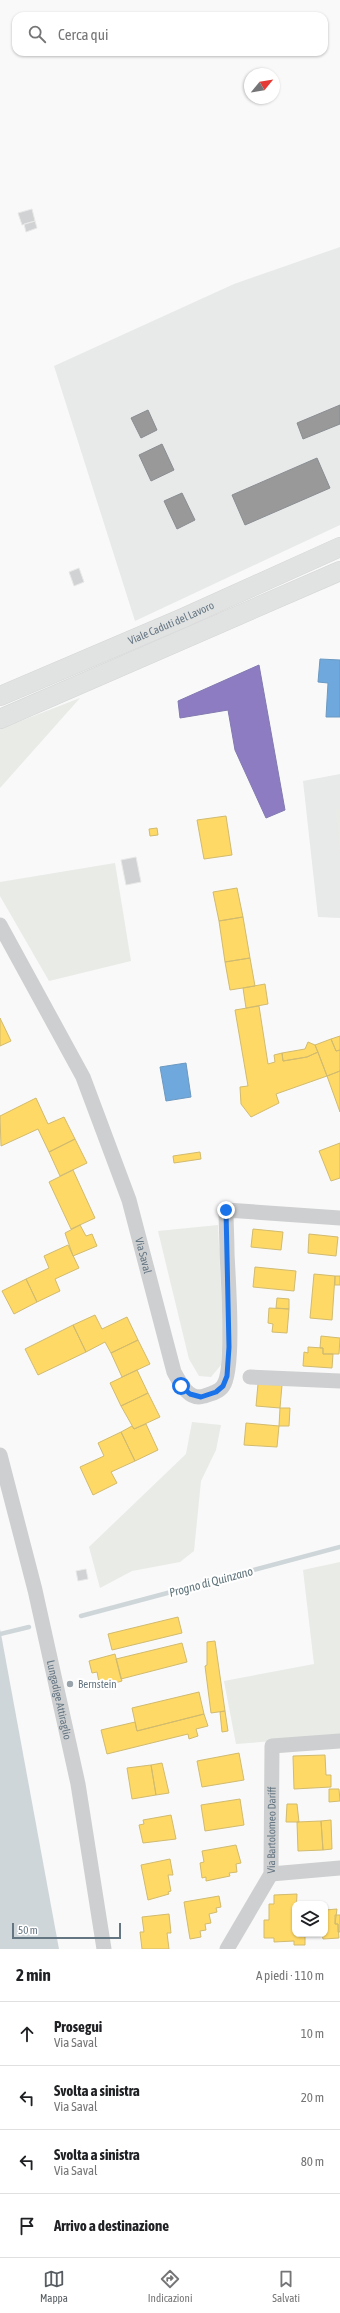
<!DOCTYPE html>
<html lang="it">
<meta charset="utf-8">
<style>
:root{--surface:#fff;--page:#f6f6f6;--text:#202124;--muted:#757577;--line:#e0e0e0;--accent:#565c61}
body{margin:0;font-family:"Asap Condensed",sans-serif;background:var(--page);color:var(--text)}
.controls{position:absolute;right:12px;bottom:12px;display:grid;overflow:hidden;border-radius:8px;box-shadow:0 1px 3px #0004}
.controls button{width:36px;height:36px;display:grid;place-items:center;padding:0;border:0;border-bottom:1px solid var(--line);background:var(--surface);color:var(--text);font:20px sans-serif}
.compass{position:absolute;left:244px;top:68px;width:36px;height:36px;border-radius:50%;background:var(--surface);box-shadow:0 1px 3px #0004;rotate:60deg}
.scale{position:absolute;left:12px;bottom:10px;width:109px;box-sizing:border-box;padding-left:4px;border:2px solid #657683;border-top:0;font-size:11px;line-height:14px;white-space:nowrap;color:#657683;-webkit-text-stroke:3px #fff;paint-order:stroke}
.stop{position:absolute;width:12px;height:12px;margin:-9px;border:3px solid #1a73e8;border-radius:50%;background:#fff}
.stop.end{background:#1a73e8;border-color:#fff;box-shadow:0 1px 4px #0008}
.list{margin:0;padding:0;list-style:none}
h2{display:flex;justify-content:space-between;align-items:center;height:52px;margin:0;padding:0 16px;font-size:17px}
h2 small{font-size:13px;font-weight:400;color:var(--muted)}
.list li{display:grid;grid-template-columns:26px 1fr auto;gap:12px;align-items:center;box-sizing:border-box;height:64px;padding:0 16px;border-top:1px solid var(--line)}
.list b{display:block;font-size:15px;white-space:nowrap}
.list p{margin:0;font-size:13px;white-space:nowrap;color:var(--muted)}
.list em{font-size:13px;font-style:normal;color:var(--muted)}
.icon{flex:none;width:22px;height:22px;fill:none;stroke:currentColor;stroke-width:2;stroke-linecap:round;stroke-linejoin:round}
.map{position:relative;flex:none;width:340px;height:1949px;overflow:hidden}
.search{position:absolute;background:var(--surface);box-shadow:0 1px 3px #0004;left:12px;right:12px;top:12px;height:44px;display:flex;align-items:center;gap:10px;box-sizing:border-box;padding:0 14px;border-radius:12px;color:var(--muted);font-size:15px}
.sheet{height:308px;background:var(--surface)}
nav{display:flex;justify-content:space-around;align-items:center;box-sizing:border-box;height:56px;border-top:1px solid var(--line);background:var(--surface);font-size:11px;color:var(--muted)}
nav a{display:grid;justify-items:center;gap:2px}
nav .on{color:var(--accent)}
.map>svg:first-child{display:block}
</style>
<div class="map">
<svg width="340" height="1949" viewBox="0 0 340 1949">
<rect width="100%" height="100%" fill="#f9f9f9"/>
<path fill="#e8e9e9" d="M340 247V525L135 621 54 366 234 284Z
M340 774V918L318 917 303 781Z"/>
<path fill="#e8ebe6" d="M80 698 0 788V729Z
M335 809H340V854Z
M115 863 131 961 49 981 0 896V882Z
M218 1225 223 1333 221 1365 211 1377 199 1376 189 1359 158 1231Z
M192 1422 221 1425 216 1450 201 1481 194 1551 180 1562 132 1571 100 1588 89 1547 186 1454Z
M340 1562V1736L236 1744 224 1681 314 1664 303 1570Z"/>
<path fill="#ced6d9" d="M0 1629 1 1634 59 1949H0Z"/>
<path fill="#ffd966" stroke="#d1bb6f" d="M226 816 232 855 204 859 197 820Z
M157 828 158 835 150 836 149 829Z
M237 888 243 917 219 921 213 892Z
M243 917 250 958 225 962 219 921Z
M250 958 255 986 230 990 225 962Z
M265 984 268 1004 246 1008 243 988Z
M259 1006 268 1064 275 1062 274 1055 282 1053 283 1061 307 1057 318 1052 327 1076 276 1094 279 1103 251 1117 241 1104 240 1087 248 1086 235 1010Z
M0 1018 11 1041 0 1046Z
M340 1036V1050L336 1051 331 1039Z
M331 1039 336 1051 340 1050V1071L327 1076 315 1045Z
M308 1042 315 1045 318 1052 307 1057 283 1061 282 1053 305 1049Z
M340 1071V1112L327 1076Z
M36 1098 48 1124 64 1117 75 1139 49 1152 38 1129 1 1146 0 1116Z
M75 1139 87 1163 60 1176 49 1152Z
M340 1143V1178L331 1181 319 1151Z
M200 1152 201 1159 174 1163 173 1156Z
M73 1170 95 1218 71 1229 49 1182Z
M80 1225 86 1236 92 1234 97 1246 73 1256 65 1233Z
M253 1229 283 1232 281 1250 251 1247Z
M309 1234 338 1237 336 1256 308 1253Z
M68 1245 79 1268 55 1279 60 1291 37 1302 26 1279 49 1268 44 1256Z
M255 1267 296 1271 294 1291 253 1287Z
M314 1274 335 1276 332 1320 310 1318Z
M335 1276H340V1285H335Z
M26 1279 37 1302 14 1314 2 1291Z
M277 1298 289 1299V1309L276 1308Z
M269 1308 289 1309 287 1333 272 1332 273 1324 268 1323Z
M95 1315 102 1329 127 1317 138 1340 111 1353 105 1342 86 1352 73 1325Z
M73 1325 86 1352 38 1375 25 1349Z
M321 1336 340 1338 339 1354H323V1348H320Z
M138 1340 150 1364 122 1377 111 1353Z
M308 1347 323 1348V1354H333L332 1368 303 1366 304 1352 308 1353Z
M137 1370 148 1393 121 1406 110 1383Z
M258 1384 282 1385 280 1408 256 1406Z
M148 1393 160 1417 134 1429 121 1406Z
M280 1408H290L289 1426H279Z
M246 1423 279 1426 277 1447 244 1445Z
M146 1424 158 1450 135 1461 121 1432 132 1426 134 1429Z
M121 1432 135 1461 111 1472 117 1483 93 1495 80 1467 104 1456 98 1443Z
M178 1617 182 1633 112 1650 108 1634Z
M215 1641 225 1711 211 1713 205 1666 207 1665V1642Z
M182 1643 187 1662 121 1679 116 1659Z
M115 1654 122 1681 100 1687 97 1672 92 1673 89 1661Z
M199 1692 204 1714 137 1731 132 1708Z
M225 1711 228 1731 222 1732 220 1712Z
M204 1714 208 1726 196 1729 198 1736 189 1739 188 1734 107 1754 101 1730 135 1722 137 1731Z
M239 1753 244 1780 202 1787 197 1761Z
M325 1755 326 1775H331V1787L294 1789 293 1756Z
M162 1763 169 1793 156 1795 151 1765Z
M151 1765 156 1795 132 1799 127 1768Z
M329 1789H339L340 1801 329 1802Z
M240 1799 244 1825 205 1831 201 1805Z
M287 1804H297L299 1822H286Z
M171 1815 176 1839 143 1843 139 1825 144 1824 143 1820Z
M331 1820 332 1849 323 1850 321 1821Z
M321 1821 323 1850 298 1851 297 1822Z
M236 1845 241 1863 236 1864 237 1872 229 1873 230 1876 206 1881V1877L202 1878 200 1863 204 1862 202 1851Z
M170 1859 173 1875H168L171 1891 168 1892 169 1894 148 1900 141 1865Z
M297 1894 295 1934H305V1945H294V1941L274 1942V1938H264V1920H269V1904H274V1895Z
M219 1896 221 1907 216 1908 217 1912 209 1914 211 1923 205 1924 206 1930 200 1931 201 1937 190 1939 184 1902Z
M337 1909 335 1924H338L339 1938 323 1939 322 1934H325V1910Z
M169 1914 171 1933H167L169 1949H142L140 1932H144L142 1917Z
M335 1915H340V1932H338V1924H335Z"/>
<path fill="#8e7cc3" stroke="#827ab0" d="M259 665 285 810 266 818 235 750 228 710 180 718 178 701Z"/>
<path fill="#6fa8dc" stroke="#6c99c1" d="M320 659 340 660V717H326L328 683 318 682Z
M186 1063 191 1097 166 1101 160 1067Z"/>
<path fill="#999" stroke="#898e92" d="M340 405V424L303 439 297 423Z
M148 410 157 430 141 438 131 418Z
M162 444 174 470 151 481 139 455Z
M317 458 330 488 245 525 232 495Z
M182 493 195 520 177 529 164 501Z"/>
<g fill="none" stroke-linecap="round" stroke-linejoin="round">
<path stroke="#ced6d9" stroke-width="4.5" d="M81 1616 340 1547
M0 1634 29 1627"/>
</g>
<path fill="#d0d2d3" stroke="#e8e8e8" d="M32 209 35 221 22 225 18 213Z
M35 221 37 228 26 232 24 224Z
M79 568 84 582 74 586 69 572Z
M136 857 141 882 126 885 121 860Z
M86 1569 88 1579 78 1581 76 1571Z"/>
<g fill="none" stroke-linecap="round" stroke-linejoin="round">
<defs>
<g id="major">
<path id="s4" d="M0 696 183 618 340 547"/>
<path d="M0 719 340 571"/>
</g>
</defs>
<use href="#major" stroke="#d5d6d7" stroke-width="20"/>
<g stroke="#cecfd0" stroke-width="15">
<path id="s1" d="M0 925 83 1077 129 1200 174 1372C180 1383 189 1401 204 1396 211 1394 219 1392 223 1386 235 1370 228 1277 227 1253 227 1239 226 1224 226 1210L340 1218"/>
<path d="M250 1377 340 1381"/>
<path id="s2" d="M0 1455 35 1590 78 1784 104 1949"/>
<path d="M271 1874 340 1868"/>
<path id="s3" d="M227 1949 271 1874 272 1746 340 1741"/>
</g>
<use href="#major" stroke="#e1e2e2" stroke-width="19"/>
</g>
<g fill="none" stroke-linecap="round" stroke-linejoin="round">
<path stroke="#1a73e8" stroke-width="5" d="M181 1386 190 1394 201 1397 216 1392 223 1386 227 1376 229 1347 226 1210"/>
</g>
<circle fill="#99a4ac" stroke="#fff" stroke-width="1.5" cx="70" cy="1684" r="4"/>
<g text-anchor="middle" stroke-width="4" stroke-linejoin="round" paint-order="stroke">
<g font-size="11" fill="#657683" stroke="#fff">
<text dy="4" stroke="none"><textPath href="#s4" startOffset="186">Viale Caduti del Lavoro</textPath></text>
<text dy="4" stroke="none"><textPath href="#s1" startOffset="362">Via Saval</textPath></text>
<text dy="4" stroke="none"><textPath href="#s2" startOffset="252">Lungadige Attiraglio</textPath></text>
<text dy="4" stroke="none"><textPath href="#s3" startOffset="131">Via Bartolomeo Dariff</textPath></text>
</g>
<g font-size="11" fill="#657683" stroke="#fff" text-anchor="start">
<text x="78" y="1688">Bernstein</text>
</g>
<g font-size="12" font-style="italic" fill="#60757c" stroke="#fff">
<text transform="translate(211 1582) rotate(-15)" y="4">Progno di Quinzano</text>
</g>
</g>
</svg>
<div class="controls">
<button><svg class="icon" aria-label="layers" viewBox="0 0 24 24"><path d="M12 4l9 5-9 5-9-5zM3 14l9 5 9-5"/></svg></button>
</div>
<svg class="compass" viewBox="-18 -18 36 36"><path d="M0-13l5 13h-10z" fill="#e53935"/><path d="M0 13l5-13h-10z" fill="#757577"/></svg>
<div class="scale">50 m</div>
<div class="stop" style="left:181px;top:1386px"></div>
<div class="stop end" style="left:226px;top:1210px"></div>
<div class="search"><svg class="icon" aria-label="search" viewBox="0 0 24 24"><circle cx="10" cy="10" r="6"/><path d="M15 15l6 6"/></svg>Cerca qui</div>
</div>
<section class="sheet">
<h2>2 min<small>A piedi · 110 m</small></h2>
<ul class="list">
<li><svg class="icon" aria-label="ahead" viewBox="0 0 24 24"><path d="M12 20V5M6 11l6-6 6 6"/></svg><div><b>Prosegui</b><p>Via Saval</p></div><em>10 m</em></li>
<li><svg class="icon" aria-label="left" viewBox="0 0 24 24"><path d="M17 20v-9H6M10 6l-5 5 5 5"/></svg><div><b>Svolta a sinistra</b><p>Via Saval</p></div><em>20 m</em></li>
<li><svg class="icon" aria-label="left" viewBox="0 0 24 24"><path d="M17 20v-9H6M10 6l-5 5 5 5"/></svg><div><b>Svolta a sinistra</b><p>Via Saval</p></div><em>80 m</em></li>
<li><svg class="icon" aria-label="arrive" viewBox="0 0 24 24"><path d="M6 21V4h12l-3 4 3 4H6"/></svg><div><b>Arrivo a destinazione</b></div></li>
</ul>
</section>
<nav>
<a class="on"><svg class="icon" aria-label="map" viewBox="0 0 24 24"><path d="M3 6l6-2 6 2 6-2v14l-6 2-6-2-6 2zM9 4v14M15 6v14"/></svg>Mappa</a>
<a><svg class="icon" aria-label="directions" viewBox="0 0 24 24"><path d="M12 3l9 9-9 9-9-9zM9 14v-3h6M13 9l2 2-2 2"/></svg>Indicazioni</a>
<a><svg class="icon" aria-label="saved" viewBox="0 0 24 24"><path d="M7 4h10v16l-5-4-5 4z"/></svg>Salvati</a>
</nav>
